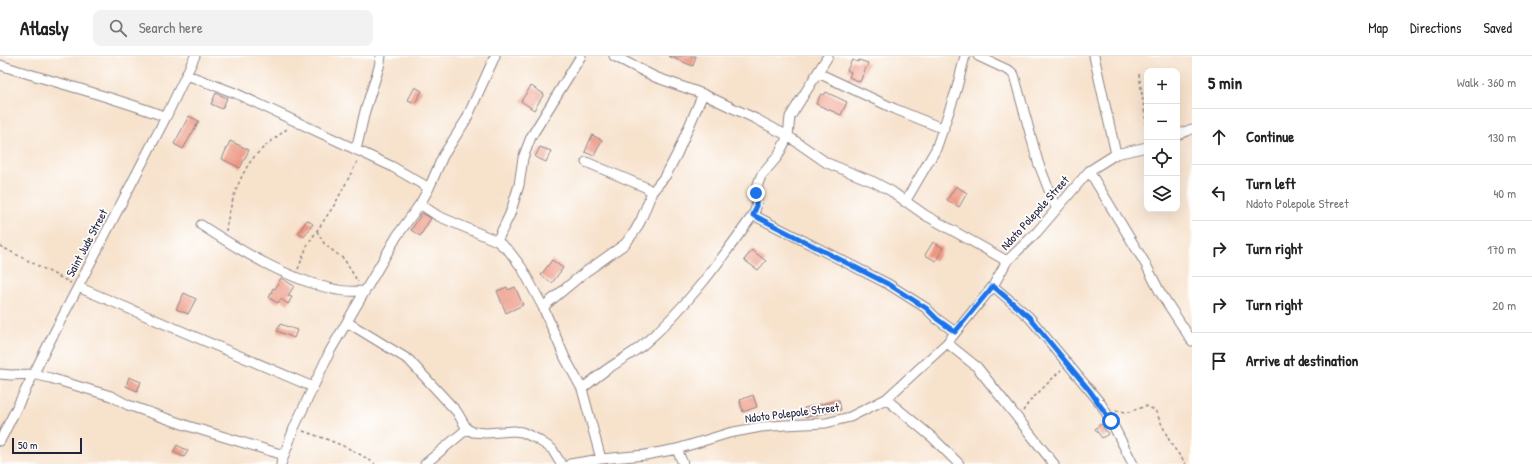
<!DOCTYPE html>
<meta charset="utf-8">
<style>
:root{--surface:#fff;--page:#f2f2f2;--text:#222;--muted:#767676;--line:#e0e0e0}
body{margin:0;font-family:"Patrick Hand",sans-serif;background:var(--page);color:var(--text)}
.controls{position:absolute;right:12px;top:12px;display:grid;overflow:hidden;border-radius:8px;box-shadow:0 4px 16px #0002}
.controls button{width:36px;height:36px;display:grid;place-items:center;padding:0;border:0;border-bottom:1px solid var(--line);background:var(--surface);color:var(--text);font:20px sans-serif}
.scale{position:absolute;left:12px;bottom:10px;width:70px;box-sizing:border-box;padding-left:4px;border:2px solid #22223b;border-top:0;font-size:11px;line-height:14px;white-space:nowrap;color:#22223b;-webkit-text-stroke:3px #fff;paint-order:stroke}
.stop{position:absolute;width:12px;height:12px;margin:-9px;border:3px solid #1a73e8;border-radius:50%;background:#fff}
.stop.end{background:#1a73e8;border-color:#fff;box-shadow:0 1px 4px #0008}
.list{margin:0;padding:0;list-style:none}
h2{display:flex;justify-content:space-between;align-items:center;height:52px;margin:0;padding:0 16px;font-size:17px}
h2 small{font-size:13px;font-weight:400;color:var(--muted)}
.list li{display:grid;grid-template-columns:26px 1fr auto;gap:12px;align-items:center;box-sizing:border-box;height:56px;padding:0 16px;border-top:1px solid var(--line)}
.list b{display:block;font-size:15px;white-space:nowrap}
.list p{margin:0;font-size:13px;white-space:nowrap;color:var(--muted)}
.list em{font-size:13px;font-style:normal;color:var(--muted)}
.icon{flex:none;width:22px;height:22px;fill:none;stroke:currentColor;stroke-width:2;stroke-linecap:round;stroke-linejoin:round}
.map{position:relative;flex:none;width:1192px;height:408px;overflow:hidden}
header{display:flex;align-items:center;gap:24px;box-sizing:border-box;height:56px;padding:0 20px;background:var(--surface);border-bottom:1px solid var(--line)}
header strong{font-size:19px}
nav{display:flex;gap:22px;margin-inline-start:auto;font-size:14px}
.search{width:280px;height:36px;background:var(--page);display:flex;align-items:center;gap:10px;box-sizing:border-box;padding:0 14px;border-radius:8px;color:var(--muted);font-size:15px}
main{display:flex}
aside{flex:1;background:var(--surface)}
.map>svg:first-child{display:block}
</style>
<header>
<strong>Atlasly</strong>
<div class="search"><svg class="icon" aria-label="search" viewBox="0 0 24 24"><circle cx="10" cy="10" r="6"/><path d="M15 15l6 6"/></svg>Search here</div>
<nav><a>Map</a><a>Directions</a><a>Saved</a></nav>
</header>
<main>
<div class="map">
<svg width="1192" height="408" viewBox="0 0 1192 408">
<rect width="100%" height="100%" fill="#fff"/>
<filter id="ink" filterUnits="userSpaceOnUse"><feTurbulence type="fractalNoise" baseFrequency=".025" numOctaves="2"/><feDisplacementMap in="SourceGraphic" scale="8" xChannelSelector="R" yChannelSelector="G"/><feConvolveMatrix kernelMatrix="1 2 1 2 8 2 1 2 1" color-interpolation-filters="sRGB"/></filter>
<filter id="wash" filterUnits="userSpaceOnUse"><feTurbulence type="fractalNoise" baseFrequency=".012" numOctaves="4" result="noise"/><feDisplacementMap in="SourceGraphic" scale="16" xChannelSelector="R" yChannelSelector="G"/><feGaussianBlur stdDeviation="0.9" result="paint"/><feColorMatrix in="noise" values="0 0 0 0 0 0 0 0 0 0 0 0 0 0 0 0 0 1.4 0 .05"/><feComposite in="paint" operator="in"/></filter>
<g filter="url(#wash)">
<rect width="100%" height="100%" fill="#f7e2cc"/>
<g id="blocks">
<path fill="#ed9783" d="M668 0H696L693 10Z
M852 4 858 6 859 4 868 7 860 26 849 21 851 16 847 14Z
M531 30 544 38 534 54 521 45Z
M415 31 422 35 415 47 408 44Z
M826 36 847 46 841 59 816 48 821 38 824 39Z
M216 37 227 42 222 53 211 48Z
M189 60 199 65 183 93 174 88Z
M592 79 602 84 594 100 585 96Z
M230 85 249 94 240 112 222 103Z
M540 91 551 95 546 106 535 101Z
M956 130 967 137 959 151 947 144Z
M422 157 431 162 420 180 411 174Z
M307 164 313 168 304 181 298 177Z
M933 186 943 192 936 205 925 199Z
M752 194 766 205 758 214 744 204Z
M552 204 563 212 552 227 541 219Z
M281 222 294 230 288 240 292 241 288 248 281 243 278 247 269 242 273 232 275 233Z
M507 231 508 234 515 231 523 249 506 257 497 235Z
M184 237 196 243 188 258 176 253Z
M280 268 297 274 294 282 277 275Z
M129 321 141 326 137 335 126 330Z
M753 339 757 351 743 356 740 346H741L740 344Z
M839 344 841 354 806 361 804 352Z
M1101 368 1108 378 1102 382 1095 373Z
M177 389 188 395 184 401 173 396Z"/>
</g>
</g>
<g filter="url(#ink)">
<use href="#blocks" fill-opacity="0" stroke="#8c8284" stroke-width="1"/>
<g fill="none" stroke-linecap="round" stroke-linejoin="round">
<defs>
<path id="minor" d="M614 0 655 21 703 38 756 63 788 80 827 107 874 126 891 135 925 159 1007 205
M978 0 1010 15 1014 19 1038 106 1056 152
M1094 0 1116 98
M0 9C55 27 112 40 166 61
M818 17 895 53 944 73
M187 19 235 37 391 110 429 132
M1177 79 1192 73
M356 94 365 55 379 11 381 0
M586 106 645 131 652 136
M1089 115 1145 207 1160 236 1192 285
M905 146 936 93 956 35 965 0
M420 148 438 160 497 185 509 195 522 212 543 251 565 302 582 333 601 403
M753 159 888 228 926 252 937 263 955 276
M201 169C241 195 290 225 338 234 347 236 356 235 365 235
M497 185 510 158 519 129 523 102 531 81 581 0
M993 230 1029 261 1101 348 1111 365 1133 408
M78 231 313 331
M543 251 584 217 625 188 635 175 641 164 652 136 666 119 677 98 703 38
M347 266 409 304 457 356 467 373 473 376 486 377 514 375 522 376 537 383 552 393 561 408
M947 287 977 311 1054 408
M0 318 11 319 33 318 50 322 111 340 128 349 188 370 284 399
M582 333C590 326 598 320 606 314 619 305 632 298 644 288 687 251 720 205 753 159L756 152 758 128 761 120 778 100 788 80 790 61 828 0
M886 343 933 382 959 408
M0 385 52 281 166 61 195 0
M677 393 683 408
M281 408 294 372 330 295 397 180 420 148 429 132 443 100 466 64 495 0
M425 408 467 373
M570 408 601 403 645 399 677 393 729 377 761 371 785 369 826 367 850 361 886 343 947 287 993 230 1007 205 1037 176 1089 115 1116 98 1147 91"/>
</defs>
<use href="#minor" stroke="#8c8284" stroke-width="11"/>
<path stroke="#8c8284" stroke-width="1.5" stroke-dasharray="3 3" stroke-linecap="butt" d="M1139 18 1147 73
M226 175C229 151 239 118 255 100 264 90 277 81 288 72
M317 175 325 189 344 203 358 226
M0 190 71 227
M298 213 308 188 335 148 358 104
M1023 355 1029 346 1061 314
M1116 355 1129 356 1146 350 1155 354 1171 388 1186 408
M303 375C329 384 353 392 375 408"/>
<use href="#minor" stroke="#fff" stroke-width="9"/>
</g>
</g>
<g fill="none" stroke-linecap="round" stroke-linejoin="round" filter="url(#ink)">
<path stroke="#1a73e8" stroke-width="5" d="M756 137V152L753 159 888 228 926 252 937 263 955 276 993 230 1029 261 1090 335 1111 365"/>
</g>
<g text-anchor="middle" stroke-width="3.5" stroke-linejoin="round" paint-order="stroke">
<g font-size="12" fill="#22223b" stroke="#fff">
<text transform="translate(1035 157) rotate(-48)" y="4">Ndoto Polepole Street</text>
<text transform="translate(87 187) rotate(-62)" y="4">Saint Jude Street</text>
<text transform="translate(792 357) rotate(-7)" y="4">Ndoto Polepole Street</text>
</g>
</g>
</svg>
<div class="controls">
<button>+</button>
<button>−</button>
<button><svg class="icon" aria-label="locate" viewBox="0 0 24 24"><circle cx="12" cy="12" r="6"/><path d="M12 2v4M12 18v4M2 12h4M18 12h4"/></svg></button>
<button><svg class="icon" aria-label="layers" viewBox="0 0 24 24"><path d="M12 4l9 5-9 5-9-5zM3 14l9 5 9-5"/></svg></button>
</div>
<div class="scale">50 m</div>
<div class="stop" style="left:1111px;top:365px"></div>
<div class="stop end" style="left:756px;top:137px"></div>
</div>
<aside>
<h2>5 min<small>Walk · 360 m</small></h2>
<ul class="list">
<li><svg class="icon" aria-label="ahead" viewBox="0 0 24 24"><path d="M12 20V5M6 11l6-6 6 6"/></svg><div><b>Continue</b></div><em>130 m</em></li>
<li><svg class="icon" aria-label="left" viewBox="0 0 24 24"><path d="M17 20v-9H6M10 6l-5 5 5 5"/></svg><div><b>Turn left</b><p>Ndoto Polepole Street</p></div><em>40 m</em></li>
<li><svg class="icon" aria-label="right" viewBox="0 0 24 24"><path d="M7 20v-9h11M14 6l5 5-5 5"/></svg><div><b>Turn right</b></div><em>170 m</em></li>
<li><svg class="icon" aria-label="right" viewBox="0 0 24 24"><path d="M7 20v-9h11M14 6l5 5-5 5"/></svg><div><b>Turn right</b></div><em>20 m</em></li>
<li><svg class="icon" aria-label="arrive" viewBox="0 0 24 24"><path d="M6 21V4h12l-3 4 3 4H6"/></svg><div><b>Arrive at destination</b></div></li>
</ul>
</aside>
</main>
